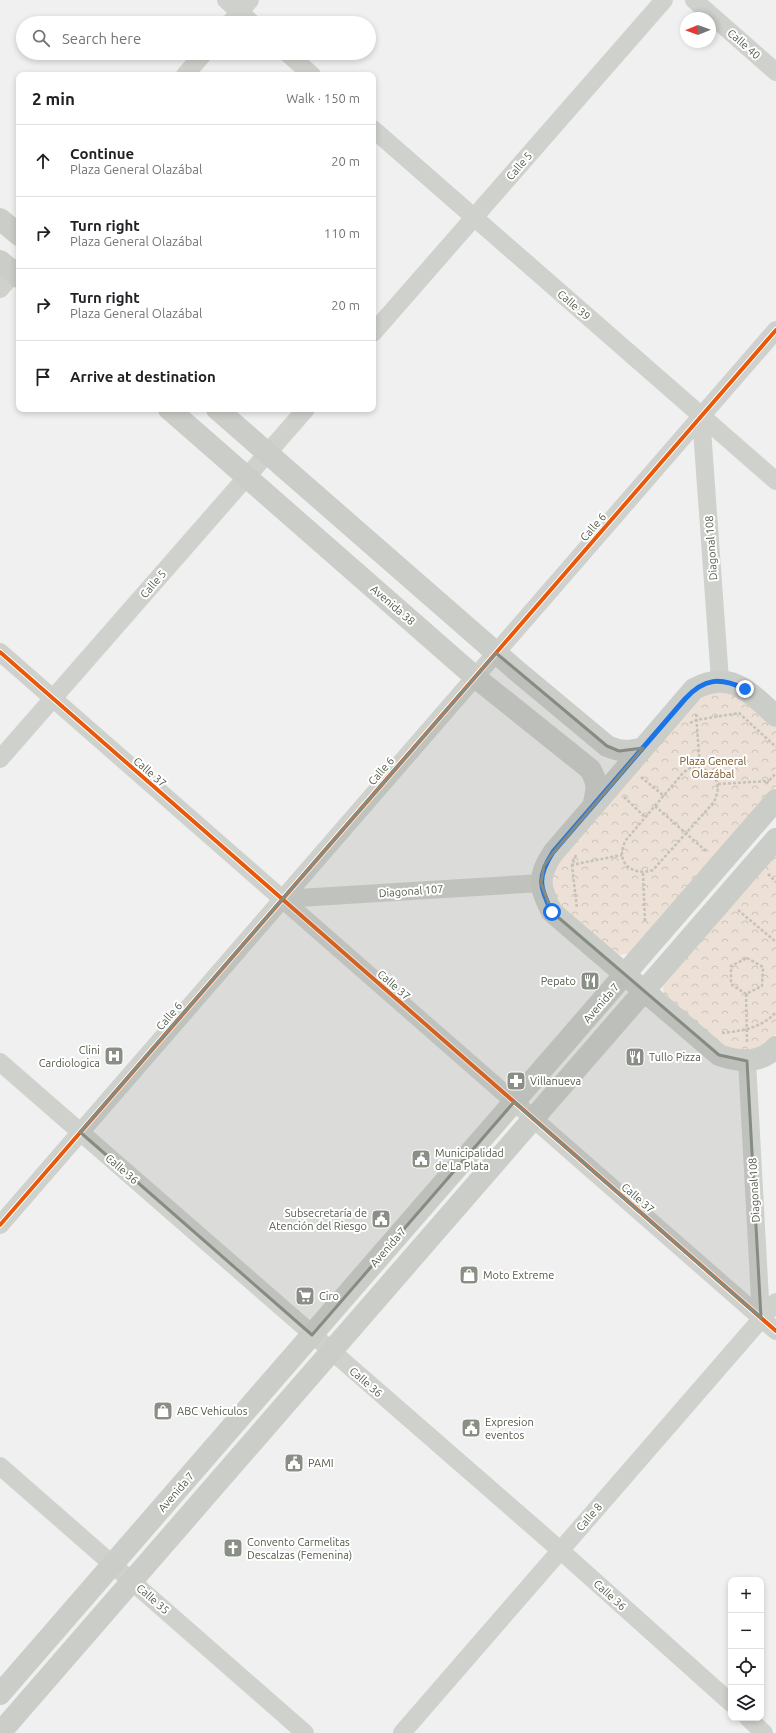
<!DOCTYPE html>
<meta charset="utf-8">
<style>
:root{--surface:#fff;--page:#f6f6f6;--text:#202124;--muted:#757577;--line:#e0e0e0}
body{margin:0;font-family:Ubuntu,sans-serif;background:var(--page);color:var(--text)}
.controls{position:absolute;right:12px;bottom:12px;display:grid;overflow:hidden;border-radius:8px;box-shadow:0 2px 6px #0003}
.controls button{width:36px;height:36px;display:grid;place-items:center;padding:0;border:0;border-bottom:1px solid var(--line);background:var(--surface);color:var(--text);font:20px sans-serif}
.compass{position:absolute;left:680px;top:12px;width:36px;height:36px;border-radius:50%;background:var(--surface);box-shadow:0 2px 6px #0003;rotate:269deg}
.stop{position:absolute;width:12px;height:12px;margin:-9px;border:3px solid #1a73e8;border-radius:50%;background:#fff}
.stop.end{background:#1a73e8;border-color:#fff;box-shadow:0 1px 4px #0008}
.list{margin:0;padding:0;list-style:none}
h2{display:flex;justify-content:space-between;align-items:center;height:52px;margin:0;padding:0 16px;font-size:17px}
h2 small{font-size:13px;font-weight:400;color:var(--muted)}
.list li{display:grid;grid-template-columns:26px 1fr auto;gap:12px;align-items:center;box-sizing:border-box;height:72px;padding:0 16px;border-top:1px solid var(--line)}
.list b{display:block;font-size:15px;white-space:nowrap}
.list p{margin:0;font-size:13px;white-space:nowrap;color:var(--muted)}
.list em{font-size:13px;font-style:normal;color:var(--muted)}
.icon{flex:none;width:22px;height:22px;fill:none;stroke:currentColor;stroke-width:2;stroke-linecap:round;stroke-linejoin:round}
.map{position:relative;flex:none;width:776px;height:1733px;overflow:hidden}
.search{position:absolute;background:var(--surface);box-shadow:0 2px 6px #0003;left:16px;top:16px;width:360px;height:44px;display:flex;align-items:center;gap:10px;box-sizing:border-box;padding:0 14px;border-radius:22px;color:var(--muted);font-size:15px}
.panel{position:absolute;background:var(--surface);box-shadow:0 2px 6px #0003;left:16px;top:72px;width:360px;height:340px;border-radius:8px}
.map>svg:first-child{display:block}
</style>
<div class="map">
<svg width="776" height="1733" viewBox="0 0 776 1733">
<defs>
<pattern id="park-crowns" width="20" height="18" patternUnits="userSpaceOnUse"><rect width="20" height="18" fill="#ede1d7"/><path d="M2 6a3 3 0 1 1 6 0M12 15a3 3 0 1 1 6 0" fill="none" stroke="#cdc3ba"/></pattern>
</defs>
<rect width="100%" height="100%" fill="#f0f0f1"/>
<path fill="url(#park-crowns)" d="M732 691 776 727V787L630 954 610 955 552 906 548 865 696 694Z
M776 851V1034L765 1046 744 1054 718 1050 664 1003 663 981Z"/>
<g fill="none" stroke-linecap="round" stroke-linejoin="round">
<path stroke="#c4c2bb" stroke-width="2.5" stroke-dasharray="3 2" stroke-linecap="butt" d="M696 714 700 767
M690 723 696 720 739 713 776 747
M700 767C717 775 722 784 714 802L653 870C631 877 614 861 626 840L683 773 690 768Z
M641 777 664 796
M718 784 769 781
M766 784 776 773
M624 797 645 817
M655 806 707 852
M576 855 572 865 577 909
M571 865 622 855
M643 873 645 923
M768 874 776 882
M738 910 776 942
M747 958 763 967 762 986 746 994 731 984V966Z
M746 994 747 1043
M722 1033C742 1031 762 1028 776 1012"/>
<path stroke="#cfd1cc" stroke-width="18" d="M226 0 252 23
M694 0 776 72
M230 23 250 0
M287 53 312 75
M185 75 204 53
M373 129 776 481
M0 289 19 267
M373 333 664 0
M701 416 720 680
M0 652 776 1331
M0 759 306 409
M282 899 541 883
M747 1061 761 1318
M0 1062 560 1550 731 1703
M0 1225 776 330
M0 1466 305 1733
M748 1718 764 1733
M402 1733 776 1302"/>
<path stroke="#cbcec8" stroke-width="22" d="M0 219 19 235
M0 261 19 277
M169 409 475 677 590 769C599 784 597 790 593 807
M217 409 517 671 607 746C621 752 629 752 643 748
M776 716C750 693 731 669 694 689L553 853C537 877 539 887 552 912L719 1055C738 1062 761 1064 776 1047
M0 1694 776 800
M0 1733 776 839"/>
<defs>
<path id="cycleway" d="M0 652 776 1331
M0 1225 776 330"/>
</defs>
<use href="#cycleway" stroke="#fff" stroke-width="6"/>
<use href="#cycleway" stroke="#e8590c" stroke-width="4"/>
</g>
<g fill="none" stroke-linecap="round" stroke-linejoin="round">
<path stroke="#1a73e8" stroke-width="5" d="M552 912C539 887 537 877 553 852L685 699C704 678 720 677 745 689"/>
</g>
<path fill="#868c81" fill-opacity="0.2" stroke="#868c81" stroke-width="3" stroke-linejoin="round" d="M496 653 607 746 619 751 643 748 553 853 544 866 541 883 552 912 719 1055 747 1061 761 1318 514 1102 312 1335 80 1132Z"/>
<defs>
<symbol id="restaurant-square" viewBox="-11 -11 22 22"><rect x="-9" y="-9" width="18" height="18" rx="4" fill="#898f84" stroke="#fff"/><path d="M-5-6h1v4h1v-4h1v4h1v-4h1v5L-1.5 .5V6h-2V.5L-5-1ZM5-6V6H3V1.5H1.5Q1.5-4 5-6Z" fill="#fff"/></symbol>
<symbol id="hospital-square" viewBox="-11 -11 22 22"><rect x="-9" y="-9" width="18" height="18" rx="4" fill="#898f84" stroke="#fff"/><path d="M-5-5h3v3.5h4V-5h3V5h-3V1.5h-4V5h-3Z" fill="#fff"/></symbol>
<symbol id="pharmacy-square" viewBox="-11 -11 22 22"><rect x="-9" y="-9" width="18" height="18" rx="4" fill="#898f84" stroke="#fff"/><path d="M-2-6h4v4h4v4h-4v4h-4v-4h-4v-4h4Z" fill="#fff"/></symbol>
<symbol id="civic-square" viewBox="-11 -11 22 22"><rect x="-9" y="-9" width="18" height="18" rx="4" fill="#898f84" stroke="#fff"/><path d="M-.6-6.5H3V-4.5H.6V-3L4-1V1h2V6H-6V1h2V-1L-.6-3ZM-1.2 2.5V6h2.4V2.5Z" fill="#fff"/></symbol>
<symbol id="shop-square" viewBox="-11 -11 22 22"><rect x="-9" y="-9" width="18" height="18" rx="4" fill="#898f84" stroke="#fff"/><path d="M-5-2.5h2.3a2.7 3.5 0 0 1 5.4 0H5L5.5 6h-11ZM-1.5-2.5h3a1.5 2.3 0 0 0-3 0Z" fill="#fff"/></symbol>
<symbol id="supermarket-square" viewBox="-11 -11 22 22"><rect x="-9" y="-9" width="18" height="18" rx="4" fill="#898f84" stroke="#fff"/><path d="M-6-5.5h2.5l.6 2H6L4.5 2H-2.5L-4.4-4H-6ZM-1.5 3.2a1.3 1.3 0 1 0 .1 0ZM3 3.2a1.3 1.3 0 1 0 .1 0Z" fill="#fff"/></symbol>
<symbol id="church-square" viewBox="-11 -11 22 22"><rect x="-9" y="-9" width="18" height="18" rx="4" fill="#898f84" stroke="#fff"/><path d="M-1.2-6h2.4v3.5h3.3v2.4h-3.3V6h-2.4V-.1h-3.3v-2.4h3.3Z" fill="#fff"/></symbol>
</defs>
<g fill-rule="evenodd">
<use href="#restaurant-square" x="579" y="970" width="22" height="22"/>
<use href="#hospital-square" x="103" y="1045" width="22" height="22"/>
<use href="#restaurant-square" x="624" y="1046" width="22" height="22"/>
<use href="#pharmacy-square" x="505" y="1070" width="22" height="22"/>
<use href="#civic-square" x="410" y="1148" width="22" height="22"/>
<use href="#civic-square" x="370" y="1208" width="22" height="22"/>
<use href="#shop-square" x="458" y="1264" width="22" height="22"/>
<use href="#supermarket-square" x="294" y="1285" width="22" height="22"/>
<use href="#shop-square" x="152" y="1400" width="22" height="22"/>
<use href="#civic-square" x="460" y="1417" width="22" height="22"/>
<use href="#civic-square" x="283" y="1452" width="22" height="22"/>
<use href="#church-square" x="222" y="1537" width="22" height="22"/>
</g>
<g text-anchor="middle" stroke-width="4" stroke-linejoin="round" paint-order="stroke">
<g font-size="11" fill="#515b49" stroke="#fff">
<text transform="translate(744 44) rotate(41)" y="4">Calle 40</text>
<text transform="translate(519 166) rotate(-49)" y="4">Calle 5</text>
<text transform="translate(574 305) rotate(41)" y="4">Calle 39</text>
<text transform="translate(593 527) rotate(-49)" y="4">Calle 6</text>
<text transform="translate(711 548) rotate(-94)" y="4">Diagonal 108</text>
<text transform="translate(153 584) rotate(-49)" y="4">Calle 5</text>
<text transform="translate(393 605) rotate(41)" y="4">Avenida 38</text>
<text transform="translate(381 771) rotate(-49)" y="4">Calle 6</text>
<text transform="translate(150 772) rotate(41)" y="4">Calle 37</text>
<text transform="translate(411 891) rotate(-4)" y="4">Diagonal 107</text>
<text transform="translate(394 985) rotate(41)" y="4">Calle 37</text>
<text transform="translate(601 1003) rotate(-49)" y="4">Avenida 7</text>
<text transform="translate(169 1016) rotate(-49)" y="4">Calle 6</text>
<text transform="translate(122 1169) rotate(41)" y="4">Calle 36</text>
<text transform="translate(754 1190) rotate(-93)" y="4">Diagonal 108</text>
<text transform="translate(638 1198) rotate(41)" y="4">Calle 37</text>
<text transform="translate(388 1247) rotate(-49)" y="4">Avenida 7</text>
<text transform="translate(366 1382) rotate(41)" y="4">Calle 36</text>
<text transform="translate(176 1492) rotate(-49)" y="4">Avenida 7</text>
<text transform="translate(589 1517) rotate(-49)" y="4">Calle 8</text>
<text transform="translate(610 1595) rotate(42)" y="4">Calle 36</text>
<text transform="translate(153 1599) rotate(41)" y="4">Calle 35</text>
</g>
<g font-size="11" fill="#755121" stroke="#fff">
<text x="713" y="765">Plaza General<tspan x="713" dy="13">Olazábal</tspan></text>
</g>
<g font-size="11" fill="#515b49" stroke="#fff" text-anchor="start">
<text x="576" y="985" text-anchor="end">Pepato</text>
<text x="100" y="1054" text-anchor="end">Clini<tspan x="100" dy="13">Cardiologica</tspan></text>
<text x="649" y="1061">Tullo Pizza</text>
<text x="530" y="1085">Villanueva</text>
<text x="435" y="1157">Municipalidad<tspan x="435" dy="13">de La Plata</tspan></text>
<text x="367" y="1217" text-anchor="end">Subsecretaría de<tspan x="367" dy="13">Atención del Riesgo</tspan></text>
<text x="483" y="1279">Moto Extreme</text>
<text x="319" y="1300">Ciro</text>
<text x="177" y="1415">ABC Vehiculos</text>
<text x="485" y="1426">Expresion<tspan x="485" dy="13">eventos</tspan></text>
<text x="308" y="1467">PAMI</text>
<text x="247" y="1546">Convento Carmelitas<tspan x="247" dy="13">Descalzas (Femenina)</tspan></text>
</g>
</g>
</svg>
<div class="controls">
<button>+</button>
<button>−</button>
<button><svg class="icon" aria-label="locate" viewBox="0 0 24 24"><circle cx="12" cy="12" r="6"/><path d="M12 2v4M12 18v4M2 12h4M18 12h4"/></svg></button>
<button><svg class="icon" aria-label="layers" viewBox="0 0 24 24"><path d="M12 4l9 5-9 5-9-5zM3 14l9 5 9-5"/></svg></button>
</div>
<svg class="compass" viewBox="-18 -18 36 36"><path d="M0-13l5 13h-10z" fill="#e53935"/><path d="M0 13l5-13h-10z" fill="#757577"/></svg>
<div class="stop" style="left:552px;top:912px"></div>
<div class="stop end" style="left:745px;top:689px"></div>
<div class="search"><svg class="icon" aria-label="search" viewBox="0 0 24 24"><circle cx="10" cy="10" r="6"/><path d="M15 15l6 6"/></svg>Search here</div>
<section class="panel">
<h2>2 min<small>Walk · 150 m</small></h2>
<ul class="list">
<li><svg class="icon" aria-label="ahead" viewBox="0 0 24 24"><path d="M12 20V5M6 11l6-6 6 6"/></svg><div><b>Continue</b><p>Plaza General Olazábal</p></div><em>20 m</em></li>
<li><svg class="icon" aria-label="right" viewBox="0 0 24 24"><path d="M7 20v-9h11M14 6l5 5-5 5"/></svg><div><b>Turn right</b><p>Plaza General Olazábal</p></div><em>110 m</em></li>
<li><svg class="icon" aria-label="right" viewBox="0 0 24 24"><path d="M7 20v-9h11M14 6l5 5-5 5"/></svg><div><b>Turn right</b><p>Plaza General Olazábal</p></div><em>20 m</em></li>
<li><svg class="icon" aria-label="arrive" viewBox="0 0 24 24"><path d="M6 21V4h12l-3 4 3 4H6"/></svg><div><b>Arrive at destination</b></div></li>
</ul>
</section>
</div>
